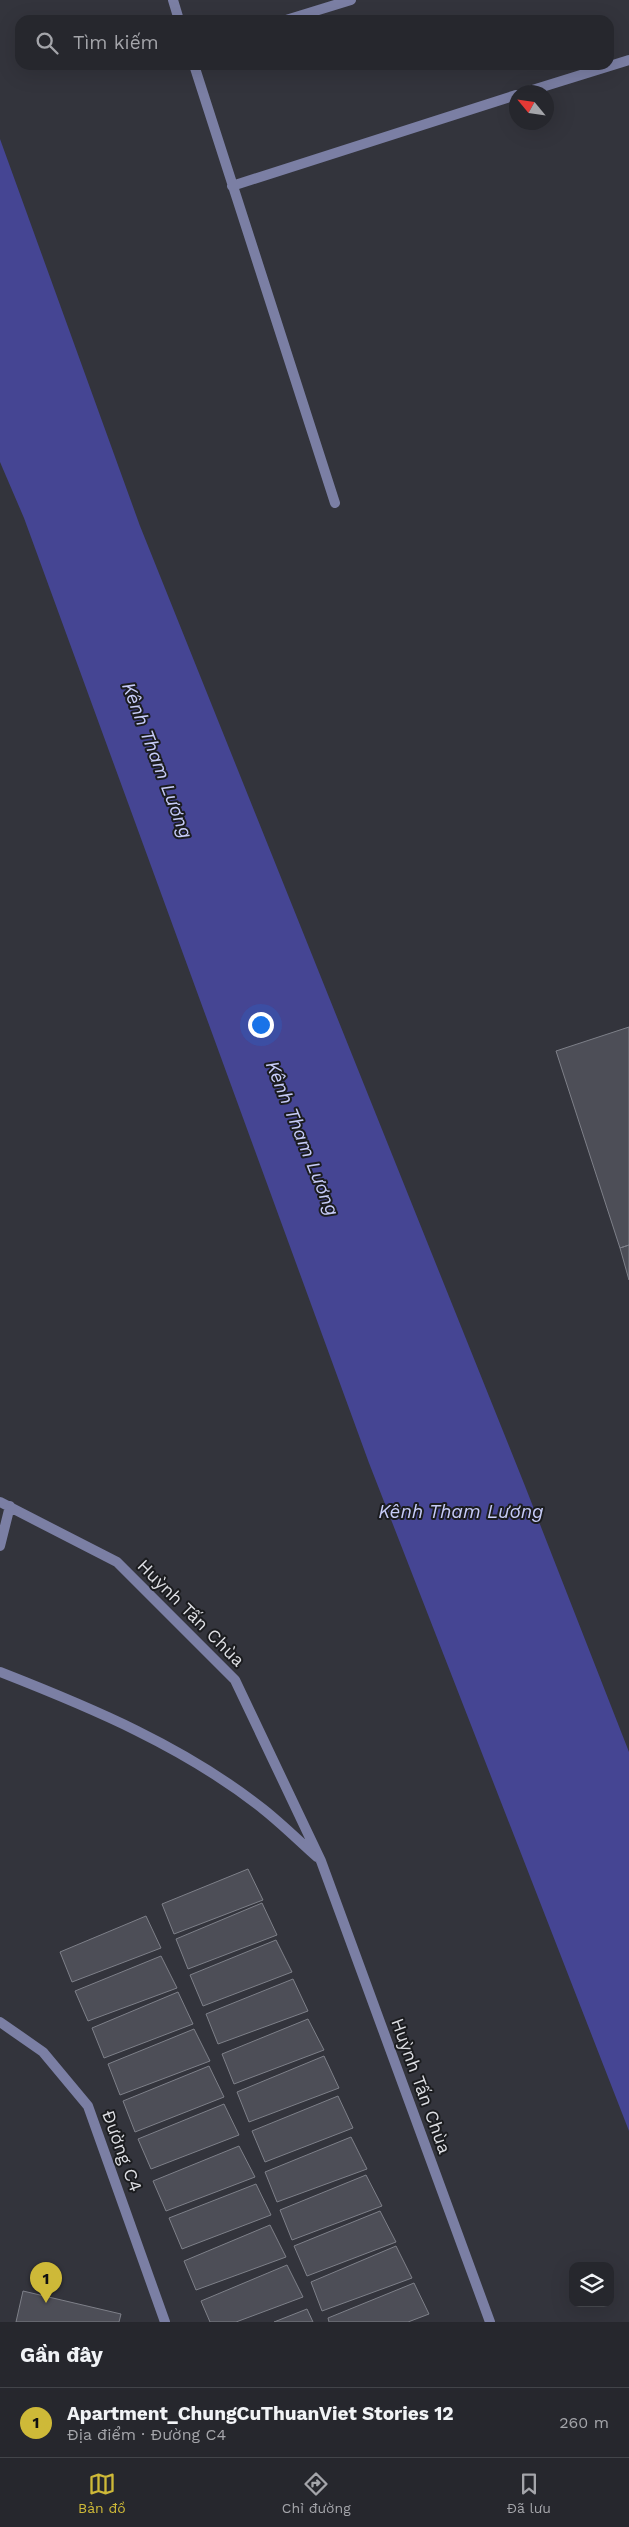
<!DOCTYPE html>
<html lang="vi">
<meta charset="utf-8">
<style>
:root{--surface:#26272d;--page:#323339;--text:#f1f3f6;--muted:#a4a5aa;--line:#424449;--accent:#ceb938}
body{margin:0;font-family:"Work Sans",sans-serif;background:var(--page);color:var(--text)}
.controls{position:absolute;right:15px;bottom:15px;display:grid;overflow:hidden;border-radius:10px;box-shadow:0 5px 20px #0002}
.controls button{width:45px;height:45px;display:grid;place-items:center;padding:0;border:0;border-bottom:1px solid var(--line);background:var(--surface);color:var(--text);font:25px sans-serif}
.compass{position:absolute;left:509px;top:85px;width:45px;height:45px;border-radius:50%;background:var(--surface);box-shadow:0 5px 20px #0002;rotate:299deg}
.you{position:absolute;left:260px;top:1024px;width:18px;height:18px;margin:-12px;border:4px solid #fff;border-radius:50%;background:#1a73e8;box-shadow:0 0 0 8px #1a73e833}
.badge{display:grid;place-items:center;width:32px;height:32px;border-radius:50%;background:var(--accent);color:#111;font-size:16px;font-weight:700}
.pin{position:absolute;translate:-50% -41px;filter:drop-shadow(0 1px 2px #0008)}
.pin::after{content:'';position:absolute;top:26px;width:18px;height:15px;background:inherit;clip-path:polygon(0 0,100% 0,50% 100%)}
.list{margin:0;padding:0;list-style:none}
h2{display:flex;justify-content:space-between;align-items:center;height:65px;margin:0;padding:0 20px;font-size:21px}
h2 small{font-size:16px;font-weight:400;color:var(--muted)}
.list li{display:grid;grid-template-columns:32px 1fr auto;gap:15px;align-items:center;box-sizing:border-box;height:70px;padding:0 20px;border-top:1px solid var(--line)}
.list b{display:block;font-size:19px;white-space:nowrap}
.list p{margin:0;font-size:16px;white-space:nowrap;color:var(--muted)}
.list em{font-size:16px;font-style:normal;color:var(--muted)}
.icon{flex:none;width:28px;height:28px;fill:none;stroke:currentColor;stroke-width:2;stroke-linecap:round;stroke-linejoin:round}
.map{position:relative;flex:none;width:629px;height:2322px;overflow:hidden}
.search{position:absolute;background:var(--surface);box-shadow:0 5px 20px #0002;left:15px;right:15px;top:15px;height:55px;display:flex;align-items:center;gap:12px;box-sizing:border-box;padding:0 18px;border-radius:15px;color:var(--muted);font-size:19px}
.sheet{height:135px;background:var(--surface)}
nav{display:flex;justify-content:space-around;align-items:center;box-sizing:border-box;height:70px;border-top:1px solid var(--line);background:var(--surface);font-size:14px;color:var(--muted)}
nav a{display:grid;justify-items:center;gap:2px}
nav .on{color:var(--accent)}
.map>svg:first-child{display:block}
</style>
<div class="map">
<svg width="629" height="2322" viewBox="0 0 629 2322">
<rect width="100%" height="100%" fill="#33343c"/>
<path fill="#454593" d="M0 139 140 526 525 1486 629 1752V2131L369 1463 24 518 0 462Z"/>
<path fill="#4d4e57" stroke="#7e8089" d="M629 1027V1245L620 1248 556 1051Z
M629 1245V1280L620 1248Z
M248 1869 263 1900 174 1934 162 1904Z
M262 1903 277 1935 188 1969 176 1939Z
M146 1916 161 1948 72 1982 60 1952Z
M276 1940 292 1972 203 2006 190 1975Z
M161 1956 177 1988 88 2021 75 1991Z
M293 1979 308 2011 218 2044 206 2014Z
M178 1992 193 2024 104 2058 92 2028Z
M308 2019 324 2050 234 2084 222 2054Z
M194 2029 210 2061 120 2095 108 2064Z
M324 2056 339 2088 249 2122 237 2092Z
M209 2066 224 2097 135 2132 123 2101Z
M338 2096 353 2128 265 2162 252 2131Z
M224 2104 239 2135 151 2169 138 2139Z
M351 2137 367 2169 277 2202 265 2172Z
M239 2146 255 2177 166 2211 153 2181Z
M366 2175 382 2206 292 2240 280 2210Z
M256 2184 271 2215 182 2249 169 2218Z
M380 2211 396 2242 307 2276 294 2246Z
M270 2225 286 2257 196 2290 184 2261Z
M396 2246 412 2278 322 2311 311 2282Z
M287 2265 303 2297 236 2322H210L201 2301Z
M414 2283 429 2314 408 2322H329L328 2318Z
M23 2291 121 2314 119 2322H16Z
M307 2309 313 2322H274Z"/>
<g fill="none" stroke-linecap="round" stroke-linejoin="round">
<path stroke="#7b7fa4" stroke-width="10" d="M173 0 179 20
M286 20 351 0
M194 65 335 503
M526 92 629 60
M232 186 516 95"/>
<path stroke="#7b7fa4" stroke-width="10" d="M0 1502 117 1562 235 1680 321 1861 490 2322
M0 1546 10 1506
M0 1672C92 1708 185 1747 263 1809 282 1824 299 1841 317 1857
M0 2022 43 2052 88 2106 165 2322"/>
</g>
<g text-anchor="middle" stroke-width="4" stroke-linejoin="round" paint-order="stroke">
<g font-size="18" fill="#dddee3" stroke="#1b1c1f">
<text transform="translate(191 1613) rotate(45)" y="6">Huỳnh Tấn Chùa</text>
<text transform="translate(421 2086) rotate(70)" y="6">Huỳnh Tấn Chùa</text>
<text transform="translate(122 2151) rotate(70)" y="6">Đường C4</text>
</g>
<g font-size="19" font-style="italic" fill="#c7ccf8" stroke="#1b1c1f">
<text transform="translate(158 760) rotate(69)" y="7">Kênh Tham Lương</text>
<text transform="translate(303 1138) rotate(68)" y="7">Kênh Tham Lương</text>
<text x="461" y="1518">Kênh Tham Lương</text>
</g>
</g>
</svg>
<div class="controls">
<button><svg class="icon" aria-label="layers" viewBox="0 0 24 24"><path d="M12 4l9 5-9 5-9-5zM3 14l9 5 9-5"/></svg></button>
</div>
<svg class="compass" viewBox="-18 -18 36 36"><path d="M0-13l5 13h-10z" fill="#e53935"/><path d="M0 13l5-13h-10z" fill="#a4a5aa"/></svg>
<div class="you"></div>
<div class="pin badge" style="left:46px;top:2303px">1</div>
<div class="search"><svg class="icon" aria-label="search" viewBox="0 0 24 24"><circle cx="10" cy="10" r="6"/><path d="M15 15l6 6"/></svg>Tìm kiếm</div>
</div>
<section class="sheet">
<h2>Gần đây<small></small></h2>
<ul class="list">
<li><span class="badge">1</span><div><b>Apartment_ChungCuThuanViet Stories 12</b><p>Địa điểm · Đường C4</p></div><em>260 m</em></li>
</ul>
</section>
<nav>
<a class="on"><svg class="icon" aria-label="map" viewBox="0 0 24 24"><path d="M3 6l6-2 6 2 6-2v14l-6 2-6-2-6 2zM9 4v14M15 6v14"/></svg>Bản đồ</a>
<a><svg class="icon" aria-label="directions" viewBox="0 0 24 24"><path d="M12 3l9 9-9 9-9-9zM9 14v-3h6M13 9l2 2-2 2"/></svg>Chỉ đường</a>
<a><svg class="icon" aria-label="saved" viewBox="0 0 24 24"><path d="M7 4h10v16l-5-4-5 4z"/></svg>Đã lưu</a>
</nav>
